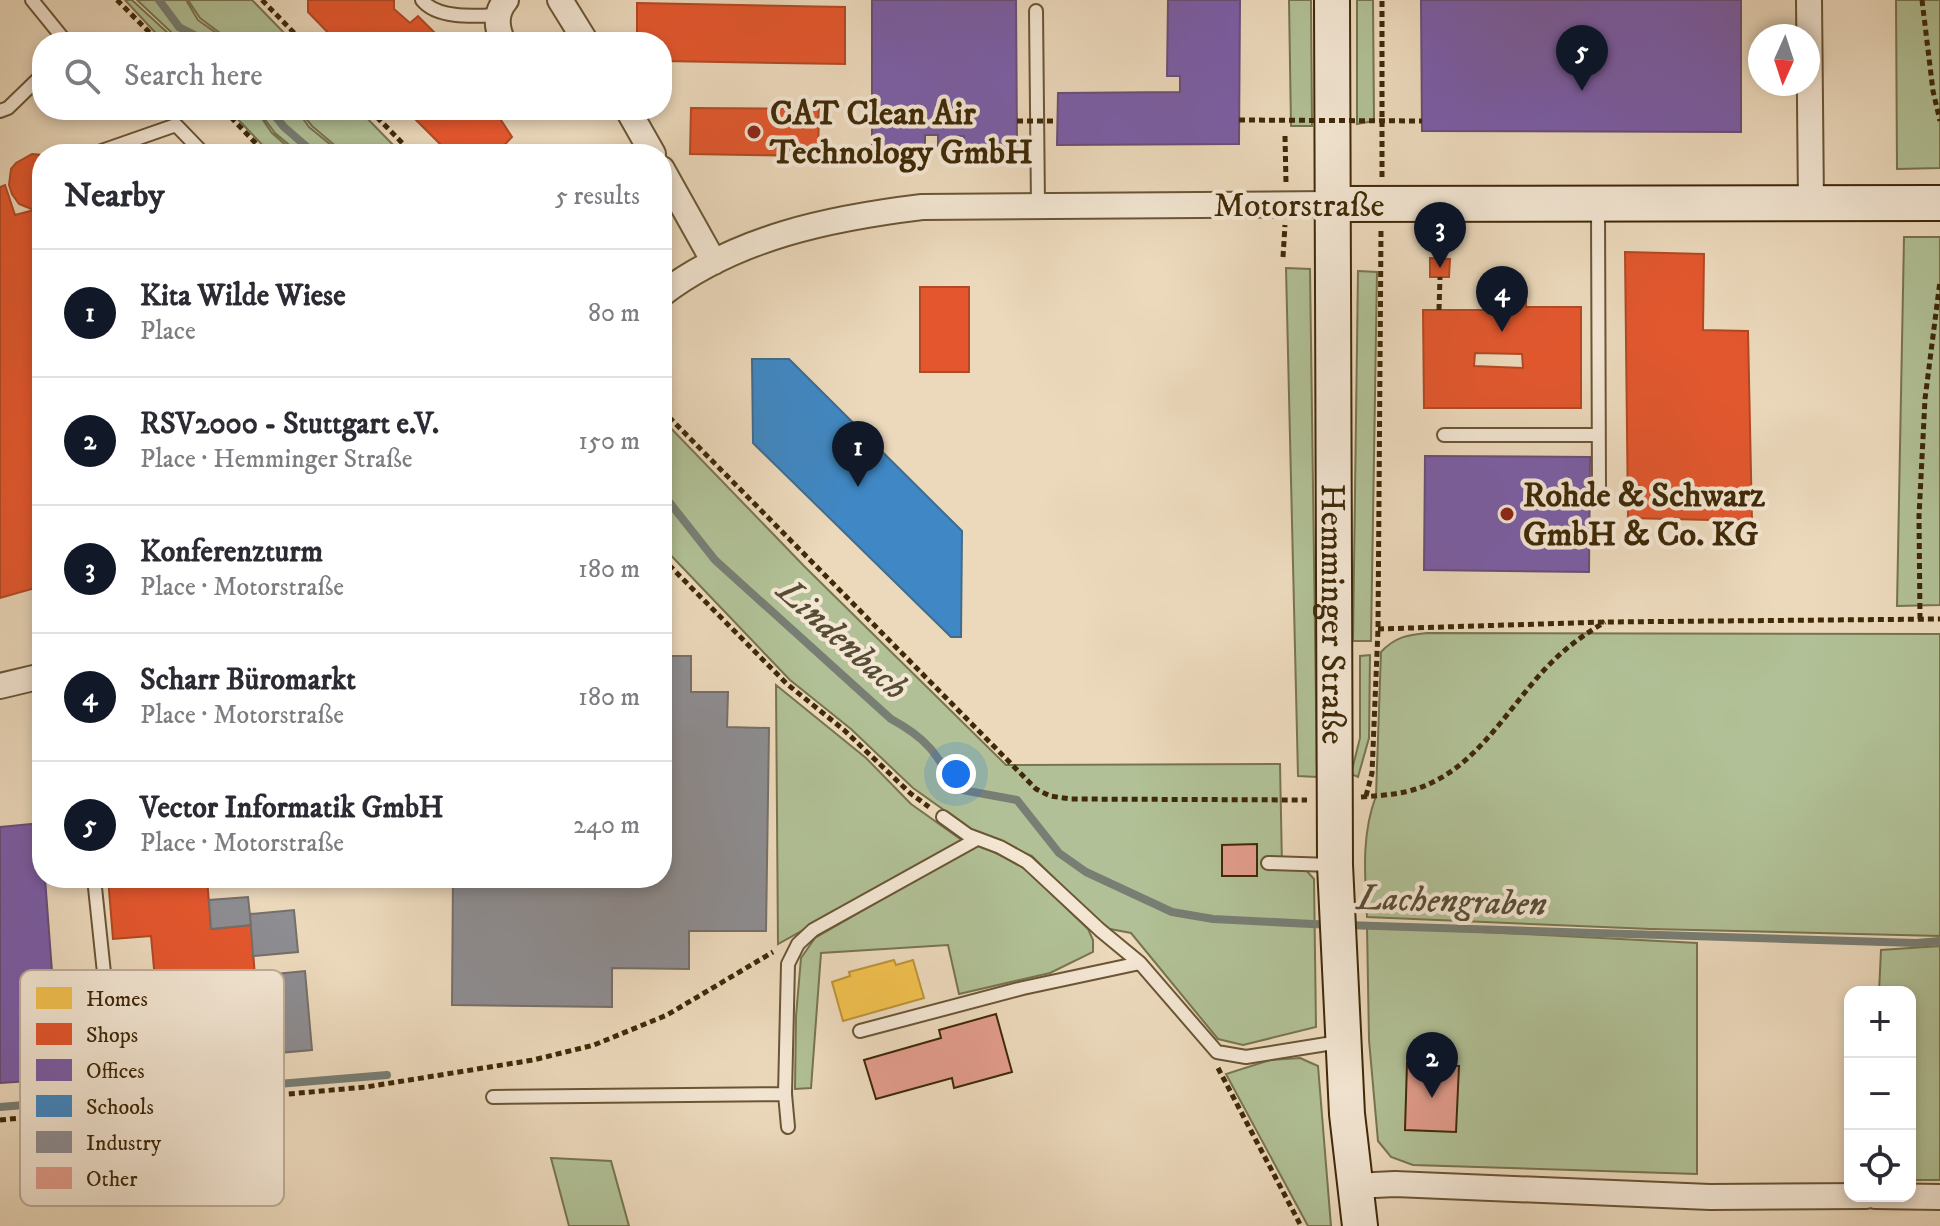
<!DOCTYPE html>
<meta charset="utf-8">
<style>
:root{--surface:#fff;--page:#f2f2f3;--text:#2b2b33;--muted:#7c7c81;--line:#e1e1e2;--accent:#111827}
body{margin:0;font-family:"IM FELL DW Pica",serif;background:var(--page);color:var(--text)}
.controls{position:absolute;right:24px;bottom:24px;display:grid;overflow:hidden;border-radius:16px;box-shadow:0 4px 12px #0003}
.controls button{width:72px;height:72px;display:grid;place-items:center;padding:0;border:0;border-bottom:2px solid var(--line);background:var(--surface);color:var(--text);font:40px sans-serif}
.compass{position:absolute;left:1748px;top:24px;width:72px;height:72px;border-radius:50%;background:var(--surface);box-shadow:0 4px 12px #0003;rotate:183deg}
.you{position:absolute;left:956px;top:774px;width:28px;height:28px;margin:-20px;border:6px solid #fff;border-radius:50%;background:#1a73e8;box-shadow:0 0 0 12px #1a73e833}
.badge{display:grid;place-items:center;width:52px;height:52px;border-radius:50%;background:var(--accent);color:#fff;font-size:26px;font-weight:700}
.pin{position:absolute;translate:-50% -66px;filter:drop-shadow(0 2px 4px #0008)}
.pin::after{content:'';position:absolute;top:42px;width:28px;height:24px;background:inherit;clip-path:polygon(0 0,100% 0,50% 100%)}
.list{margin:0;padding:0;list-style:none}
h2{display:flex;justify-content:space-between;align-items:center;height:104px;margin:0;padding:0 32px;font-size:34px}
h2 small{font-size:26px;font-weight:400;color:var(--muted)}
.list li{display:grid;grid-template-columns:52px 1fr auto;gap:24px;align-items:center;box-sizing:border-box;height:128px;padding:0 32px;border-top:2px solid var(--line)}
.list b{display:block;font-size:30px;white-space:nowrap}
.list p{margin:0;font-size:26px;white-space:nowrap;color:var(--muted)}
.list em{font-size:26px;font-style:normal;color:var(--muted)}
.icon{flex:none;width:44px;height:44px;fill:none;stroke:currentColor;stroke-width:2;stroke-linecap:round;stroke-linejoin:round}
.map{position:relative;flex:none;width:1940px;height:1226px;overflow:hidden}
.search{position:absolute;background:var(--surface);box-shadow:0 4px 12px #0003;left:32px;top:32px;width:640px;height:88px;display:flex;align-items:center;gap:20px;box-sizing:border-box;padding:0 28px;border-radius:32px;color:var(--muted);font-size:30px}
.panel{position:absolute;background:var(--surface);box-shadow:0 4px 12px #0003;left:32px;top:144px;width:640px;height:744px;border-radius:32px}
.map>svg:first-child{display:block}
</style>
<div class="map">
<svg width="1940" height="1226" viewBox="0 0 1940 1226">
<rect width="100%" height="100%" fill="#ecd9bc"/>
<filter id="stains"><feTurbulence type="fractalNoise" baseFrequency=".0025" numOctaves="4"/><feColorMatrix values="0 0 0 0 .2 0 0 0 0 .09 0 0 0 0 .02 0 0 0 .5 -.17"/></filter>
<radialGradient id="worn" r=".72"><stop offset=".6" stop-color="#630" stop-opacity="0"/><stop offset="1" stop-color="#630" stop-opacity=".3"/></radialGradient>
<path fill="#b1c096" stroke="#78744e" stroke-width="2" d="M125 0H132L170 35 182 42H164Z
M137 0H186L198 20 229 42H185L171 32Z
M188 0H252L293 42H232L200 18Z
M1289 0H1311L1312 126H1291Z
M1357 0H1373L1374 121 1357 124Z
M1896 0H1940V168L1897 169Z
M229 110H256L272 133 296 154H271Z
M258 110H297L309 127 342 154H300L275 133Z
M299 110H359L402 154H345L312 126Z
M1904 237H1940V605L1897 606Z
M1286 268 1310 269 1317 777 1298 776Z
M1358 271 1377 272 1371 641H1353Z
M662 419 804 566 1006 765 1280 764 1282 866 1304 868 1314 879 1316 1027 1243 1045 1218 1039 1131 933 1105 928 1032 856 975 832 913 788 851 729 790 680 662 546Z
M1427 633 1940 634V936L1651 929 1367 917C1365 876 1361 835 1376 796L1381 652C1395 637 1407 635 1427 633Z
M1370 655 1369 738 1358 777 1351 774 1360 738V656Z
M776 685 866 758 911 804 963 841 778 944Z
M978 844 1023 867 1088 929 1093 940V952L1050 973 959 994 948 945 821 953 811 1088 795 1089 796 1016 801 958 815 938Z
M1367 926 1697 943V1174L1413 1165 1391 1157 1378 1141 1369 1040Z
M1940 946V1180H1910V992H1879L1881 950Z
M1300 1058 1318 1066 1331 1226H1308L1226 1074 1270 1060Z
M551 1158 611 1161 629 1226H569Z"/>
<path fill="#f2c14e" stroke="#bc9339" stroke-width="2" d="M894 960 896 965 913 960 924 998 843 1021 832 982 850 976 849 972Z"/>
<path fill="#e4572e" stroke="#b24922" stroke-width="2" fill-rule="evenodd" d="M308 0H394V9L410 23 418 16 444 42H337L308 12Z
M637 3 845 7V64L662 61V42H637Z
M691 108 819 109 818 156 690 154Z
M406 110H508L499 117 512 137 496 154H450Z
M32 154 42 155V586L0 598V187L5 185 15 215 34 210 19 204 12 194 9 185 11 169 16 163Z
M1625 252 1704 254 1703 330 1748 331 1752 521 1628 518Z
M1430 258 1450 259 1449 277H1430Z
M920 287H969V372H920Z
M1501 293H1526V307H1581V408H1424L1423 310H1501ZM1475 353 1522 354 1523 368 1474 366Z
M108 878H207L211 929 251 925 257 1003 158 1012 151 936 113 939Z
M231 878H273V879L231 883Z"/>
<path fill="#7b5ea7" stroke="#694e77" stroke-width="2" d="M872 0H1016L1017 146 964 147V136H953V146H938V135H925V146H872Z
M1168 0H1240L1239 144 1057 145 1058 93 1180 92V76H1167Z
M1421 0H1741V132L1422 131Z
M1425 456 1590 457 1589 572 1424 570Z
M41 823 42 878H45L60 1079 0 1083V827Z"/>
<path fill="#3f88c5" stroke="#3f6c8c" stroke-width="2" d="M752 359H789L962 531 961 637H951L753 443Z"/>
<path fill="#8d8d92" stroke="#766f68" stroke-width="2" d="M662 656H691V692H728L727 727 769 728 766 931H689V969L612 968V1007L452 1005 453 878H662Z
M248 897 251 925 211 929 209 900Z
M294 910 298 952 253 956 250 914Z
M305 971 312 1050 88 1070 81 991 155 985 158 1012 257 1003 255 976Z"/>
<g fill="none" stroke-linecap="round" stroke-linejoin="round">
<path stroke="#787e74" stroke-width="8" d="M159 0 179 27 208 42
M270 110 284 127 315 154
M662 493 715 560 891 719C928 739 936 753 957 789L1017 800 1059 853 1086 872 1172 912 1213 919 1332 925
M1345 925 1916 943 1940 941
M0 1107 387 1075"/>
</g>
<path fill="#e29c8c" stroke="#3f2907" stroke-width="2" d="M1257 844V876H1222V845Z
M996 1014 1012 1072 954 1088 952 1078 876 1099 864 1060 941 1038 939 1030Z
M1407 1063 1459 1066 1456 1132 1405 1130Z"/>
<g fill="none" stroke-linecap="round" stroke-linejoin="round">
<defs>
<path id="lane" d="M32 0 62 37 61 42
M422 0C437 19 475 16 497 15
M1036 11 1038 206
M0 111 8 108 42 75
M93 154 176 125 204 154
M1598 208 1599 488
M1444 435H1598
M943 817 968 835 1000 847 1027 862 1100 930 1140 963 1217 1052 1246 1057 1339 1042
M1268 863 1332 865
M94 878 104 973
M860 1031 1023 988 1140 963
M785 1094 788 1127
M493 1097 785 1094 788 964 798 944 813 930 977 839"/>
<path id="street" d="M560 0 586 42
M1809 0 1811 204
M503 42C496 27 495 13 506 0
M628 110 653 154
M662 169 714 262
M662 294C737 237 831 218 922 207L1331 204
M0 686 42 676
M1354 1186 1395 1184 1710 1197 1866 1196
M1875 1196 1940 1197"/>
<g id="secondary">
<path id="s1" d="M1332 0 1335 865 1347 1114 1360 1226"/>
<path d="M1331 204 1940 203"/>
</g>
</defs>
<use href="#lane" stroke="#6a5534" stroke-width="16"/>
<use href="#street" stroke="#6a5534" stroke-width="28"/>
<use href="#secondary" stroke="#3f2907" stroke-width="38"/>
<path stroke="#3f2907" stroke-width="5" stroke-dasharray="6 4" stroke-linecap="butt" d="M117 0 159 42
M262 0 303 42
M1922 0 1933 91 1940 121
M224 110 266 154
M370 110 413 154
M1285 136 1286 183
M1382 177V0
M1283 257 1285 225
M1439 310 1440 277
M662 410 1036 789 1050 796 1071 799 1307 800
M662 558 787 684 844 730 910 793 929 807
M1920 619 1919 516 1925 399 1940 281
M1378 629 1605 622 1940 619
M1366 796 1372 773 1378 629 1381 231
M1361 797C1387 795 1410 794 1433 782 1481 759 1511 705 1546 668 1564 649 1583 635 1605 622
M1218 1068 1301 1226
M0 1120 366 1087 533 1060 594 1045 667 1015 773 952"/>
<use href="#lane" stroke="#f3e6d3" stroke-width="12"/>
<use href="#street" stroke="#f3e6d3" stroke-width="24"/>
<use href="#secondary" stroke="#f3e6d3" stroke-width="34"/>
<path stroke="#3f2907" stroke-width="5" stroke-dasharray="6 4" stroke-linecap="butt" d="M1239 120 1422 121
M1017 121H1057"/>
</g>
<g fill="#8f2418" stroke="#f3e6d3" stroke-width="3">
<circle cx="754" cy="132" r="8"/>
<circle cx="1507" cy="514" r="8"/>
</g>
<g text-anchor="middle" stroke-width="8" stroke-linejoin="round" paint-order="stroke">
<g font-size="34" font-weight="bold" fill="#3f2907" stroke="#f3e6d3" text-anchor="start">
<text x="770" y="124">CAT Clean Air<tspan x="770" dy="39">Technology GmbH</tspan></text>
<text x="1523" y="506">Rohde &amp; Schwarz<tspan x="1523" dy="39">GmbH &amp; Co. KG</tspan></text>
</g>
<g font-size="34" fill="#3f2907" stroke="#f3e6d3">
<text x="1299" y="216">Motorstraße</text>
<text dy="12" stroke="none"><textPath href="#s1" startOffset="614">Hemminger Straße</textPath></text>
</g>
<g font-size="36" font-style="italic" fill="#574c34" stroke="#f3e6d3">
<text transform="translate(844 638) rotate(42)" y="13">Lindenbach</text>
<text transform="translate(1452 899) rotate(2)" y="13">Lachengraben</text>
</g>
</g>
<rect x="20" y="970" width="264" height="236" rx="12" fill="#f3e6d3" stroke="#bdad96" stroke-width="2"/>
<rect x="36" y="987" width="36" height="22" fill="#f2c14e"/>
<rect x="36" y="1023" width="36" height="22" fill="#e4572e"/>
<rect x="36" y="1059" width="36" height="22" fill="#7b5ea7"/>
<rect x="36" y="1095" width="36" height="22" fill="#3f88c5"/>
<rect x="36" y="1131" width="36" height="22" fill="#8d8d92"/>
<rect x="36" y="1167" width="36" height="22" fill="#e29c8c"/>
<g font-size="22" fill="#3f2907">
<text x="86" y="1006">Homes</text>
<text x="86" y="1042">Shops</text>
<text x="86" y="1078">Offices</text>
<text x="86" y="1114">Schools</text>
<text x="86" y="1150">Industry</text>
<text x="86" y="1186">Other</text>
</g>
<rect width="100%" height="100%" filter="url(#stains)"/>
<rect width="100%" height="100%" fill="url(#worn)"/>
</svg>
<div class="controls">
<button>+</button>
<button>−</button>
<button><svg class="icon" aria-label="locate" viewBox="0 0 24 24"><circle cx="12" cy="12" r="6"/><path d="M12 2v4M12 18v4M2 12h4M18 12h4"/></svg></button>
</div>
<svg class="compass" viewBox="-18 -18 36 36"><path d="M0-13l5 13h-10z" fill="#e53935"/><path d="M0 13l5-13h-10z" fill="#7c7c81"/></svg>
<div class="you"></div>
<div class="pin badge" style="left:858px;top:487px">1</div>
<div class="pin badge" style="left:1432px;top:1098px">2</div>
<div class="pin badge" style="left:1440px;top:268px">3</div>
<div class="pin badge" style="left:1502px;top:332px">4</div>
<div class="pin badge" style="left:1582px;top:91px">5</div>
<div class="search"><svg class="icon" aria-label="search" viewBox="0 0 24 24"><circle cx="10" cy="10" r="6"/><path d="M15 15l6 6"/></svg>Search here</div>
<section class="panel">
<h2>Nearby<small>5 results</small></h2>
<ul class="list">
<li><span class="badge">1</span><div><b>Kita Wilde Wiese</b><p>Place</p></div><em>80 m</em></li>
<li><span class="badge">2</span><div><b>RSV2000 - Stuttgart e.V.</b><p>Place · Hemminger Straße</p></div><em>150 m</em></li>
<li><span class="badge">3</span><div><b>Konferenzturm</b><p>Place · Motorstraße</p></div><em>180 m</em></li>
<li><span class="badge">4</span><div><b>Scharr Büromarkt</b><p>Place · Motorstraße</p></div><em>180 m</em></li>
<li><span class="badge">5</span><div><b>Vector Informatik GmbH</b><p>Place · Motorstraße</p></div><em>240 m</em></li>
</ul>
</section>
</div>
